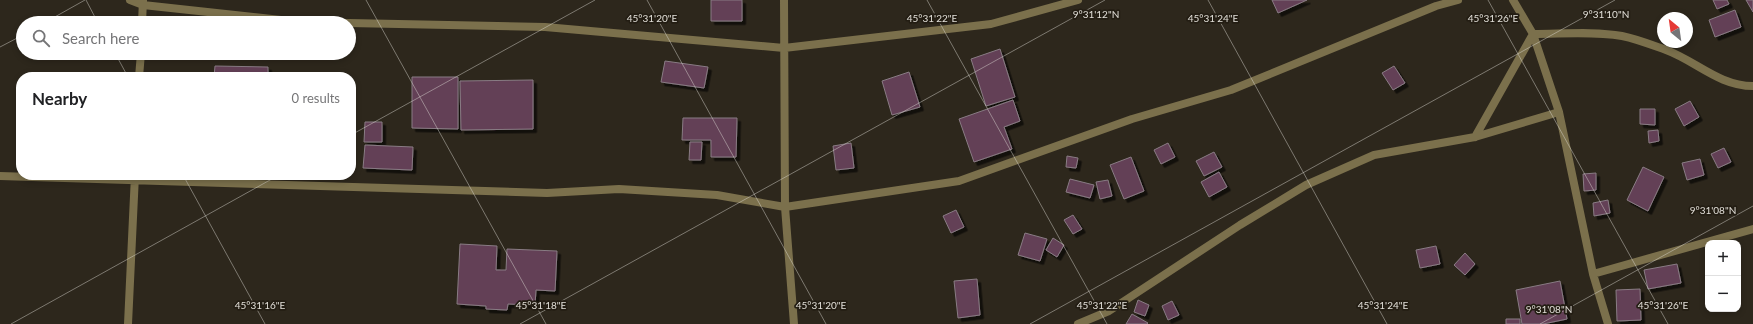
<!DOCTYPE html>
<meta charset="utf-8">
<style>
:root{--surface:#fff;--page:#f6f6f6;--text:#202124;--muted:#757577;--line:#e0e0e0}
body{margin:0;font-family:Lato,sans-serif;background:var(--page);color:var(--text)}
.controls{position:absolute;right:12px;bottom:12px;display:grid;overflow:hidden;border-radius:8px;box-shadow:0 2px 6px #0003}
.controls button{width:36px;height:36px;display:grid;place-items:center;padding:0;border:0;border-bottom:1px solid var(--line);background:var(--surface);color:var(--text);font:20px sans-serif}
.compass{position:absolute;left:1657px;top:12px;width:36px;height:36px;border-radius:50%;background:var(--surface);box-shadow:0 2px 6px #0003;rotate:331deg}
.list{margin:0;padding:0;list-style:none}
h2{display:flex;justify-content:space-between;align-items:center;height:52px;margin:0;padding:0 16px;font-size:17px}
h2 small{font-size:13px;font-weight:400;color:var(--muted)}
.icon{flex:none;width:22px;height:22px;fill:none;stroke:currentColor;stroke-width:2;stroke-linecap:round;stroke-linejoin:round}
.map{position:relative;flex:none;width:1753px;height:324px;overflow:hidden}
.search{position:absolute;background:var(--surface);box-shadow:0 2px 6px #0003;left:16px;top:16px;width:340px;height:44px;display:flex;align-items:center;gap:10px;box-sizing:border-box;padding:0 14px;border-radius:22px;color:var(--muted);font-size:15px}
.panel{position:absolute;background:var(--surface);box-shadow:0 2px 6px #0003;left:16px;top:72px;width:340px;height:108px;border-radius:16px}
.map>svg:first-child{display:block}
</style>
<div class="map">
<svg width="1753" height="324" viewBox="0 0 1753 324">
<defs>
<filter id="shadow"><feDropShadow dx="3.5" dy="3.5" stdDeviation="0" flood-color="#0009"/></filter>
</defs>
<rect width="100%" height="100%" fill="#2d271c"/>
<path fill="#633f56" stroke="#897c84" filter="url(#shadow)" d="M711 0H742V21H711Z
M1272 0H1307L1278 13Z
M1713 0H1727L1729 4 1717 9Z
M1746 0H1753V12Z
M1735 10 1741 27 1715 37 1709 20Z
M1000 49 1015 97 986 106 971 59Z
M665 61 708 67 704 88 661 82Z
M215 66 268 67V77H214Z
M1394 66 1405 83 1393 90 1382 73Z
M909 72 920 107 892 115 882 81Z
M412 77H458V129L412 128Z
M533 80V129L461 130 460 81Z
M1013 100 1020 121 1004 127 1012 149 974 162 959 119Z
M1690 101 1699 117 1684 126 1675 109Z
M1640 109H1655V125L1640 124Z
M683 118H737L736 157H711V140H682Z
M365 122H382V142H364Z
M1658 130 1659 141 1649 143 1648 131Z
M690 142H702L701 160H689Z
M851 143 854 168 836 170 833 146Z
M1168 143 1175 157 1161 164 1154 150Z
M365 145 413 147 412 170 363 168Z
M1724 148 1731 162 1718 168 1711 154Z
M1214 152 1222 167 1204 176 1196 161Z
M1067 156 1078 158 1076 168 1066 167Z
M1131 157 1144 191 1124 199 1110 165Z
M1700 159 1704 175 1687 180 1682 163Z
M1643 167 1664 177 1648 211 1627 200Z
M1219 172 1227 187 1209 197 1201 182Z
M1596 173V190L1584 191 1583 174Z
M1070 179 1094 185 1090 198 1066 192Z
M1108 180 1112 196 1100 199 1096 182Z
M1608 200 1610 213 1594 216 1593 203Z
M956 210 964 227 951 233 943 216Z
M1073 215 1082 229 1073 234 1064 220Z
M1025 233 1047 239 1040 261 1018 255Z
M1053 238 1064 245 1057 257 1046 250Z
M460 244 497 246 496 270H506L507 249 557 251 555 291 536 290 535 305 508 304 507 310 486 309V306L457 304Z
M1436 246 1440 264 1420 268 1416 250Z
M1465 253 1475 264 1465 275 1454 265Z
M1677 264 1681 283 1648 289 1644 270Z
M977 279 980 315 958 318 954 281Z
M1560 281 1567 319 1543 324H1522L1516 290Z
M1640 289 1641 320 1617 321 1616 290Z
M1138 300 1149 305 1145 316 1134 312Z
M1172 301 1179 315 1168 320 1162 306Z
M1132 314 1148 323 1147 324H1126Z
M1506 319H1520V324H1506Z"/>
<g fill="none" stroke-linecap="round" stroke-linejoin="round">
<path stroke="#7b704c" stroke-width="8" d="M130 0 143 5 299 22 349 23
M784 0 785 207 794 324
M1513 0 1533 34 1559 112 1593 274 1608 324
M142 23 143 0
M349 23 545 27 784 48 991 24 1078 0
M139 77 141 53
M1475 137 1533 34C1562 34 1594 31 1622 36 1637 39 1652 45 1666 50 1696 61 1719 86 1753 86
M0 176 547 193 619 189 717 195 785 207 959 181 1132 119 1231 90 1436 6 1458 0
M1593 274 1753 229
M128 324 135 175
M1078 324 1109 311 1240 225 1306 185 1374 155 1475 137 1559 112"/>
</g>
<path fill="none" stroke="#e1ded7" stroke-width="1" stroke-opacity="0.45" d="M86 0 98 23M366 0 546 324M647 0 826 324M927 0 1107 324M1208 0 1387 324M1488 0 1668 324M44 23 85 0M0 47 23 35M115 53 128 77M351 135 595 0M183 175 265 324M11 324 279 175M520 324 1105 0M1030 324 1615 0M1540 324 1753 206"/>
<g font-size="10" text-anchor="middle" fill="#e1ded7" stroke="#231d13" stroke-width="3.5" stroke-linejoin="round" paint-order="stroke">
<text x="1096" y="18">9°31'12"N</text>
<text x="1606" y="18">9°31'10"N</text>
<text x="652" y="22">45°31'20"E</text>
<text x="932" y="22">45°31'22"E</text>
<text x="1213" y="22">45°31'24"E</text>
<text x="1493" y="22">45°31'26"E</text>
<text x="1713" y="214">9°31'08"N</text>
<text x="260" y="309">45°31'16"E</text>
<text x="541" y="309">45°31'18"E</text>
<text x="821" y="309">45°31'20"E</text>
<text x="1102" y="309">45°31'22"E</text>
<text x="1383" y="309">45°31'24"E</text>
<text x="1663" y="309">45°31'26"E</text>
<text x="1549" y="313">9°31'08"N</text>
</g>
</svg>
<div class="controls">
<button>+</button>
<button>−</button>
</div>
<svg class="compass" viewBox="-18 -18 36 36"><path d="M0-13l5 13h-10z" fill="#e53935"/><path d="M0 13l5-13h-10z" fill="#757577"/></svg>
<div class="search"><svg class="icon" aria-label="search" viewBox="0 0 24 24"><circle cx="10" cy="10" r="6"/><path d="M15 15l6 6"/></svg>Search here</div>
<section class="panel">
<h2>Nearby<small>0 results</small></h2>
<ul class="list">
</ul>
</section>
</div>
